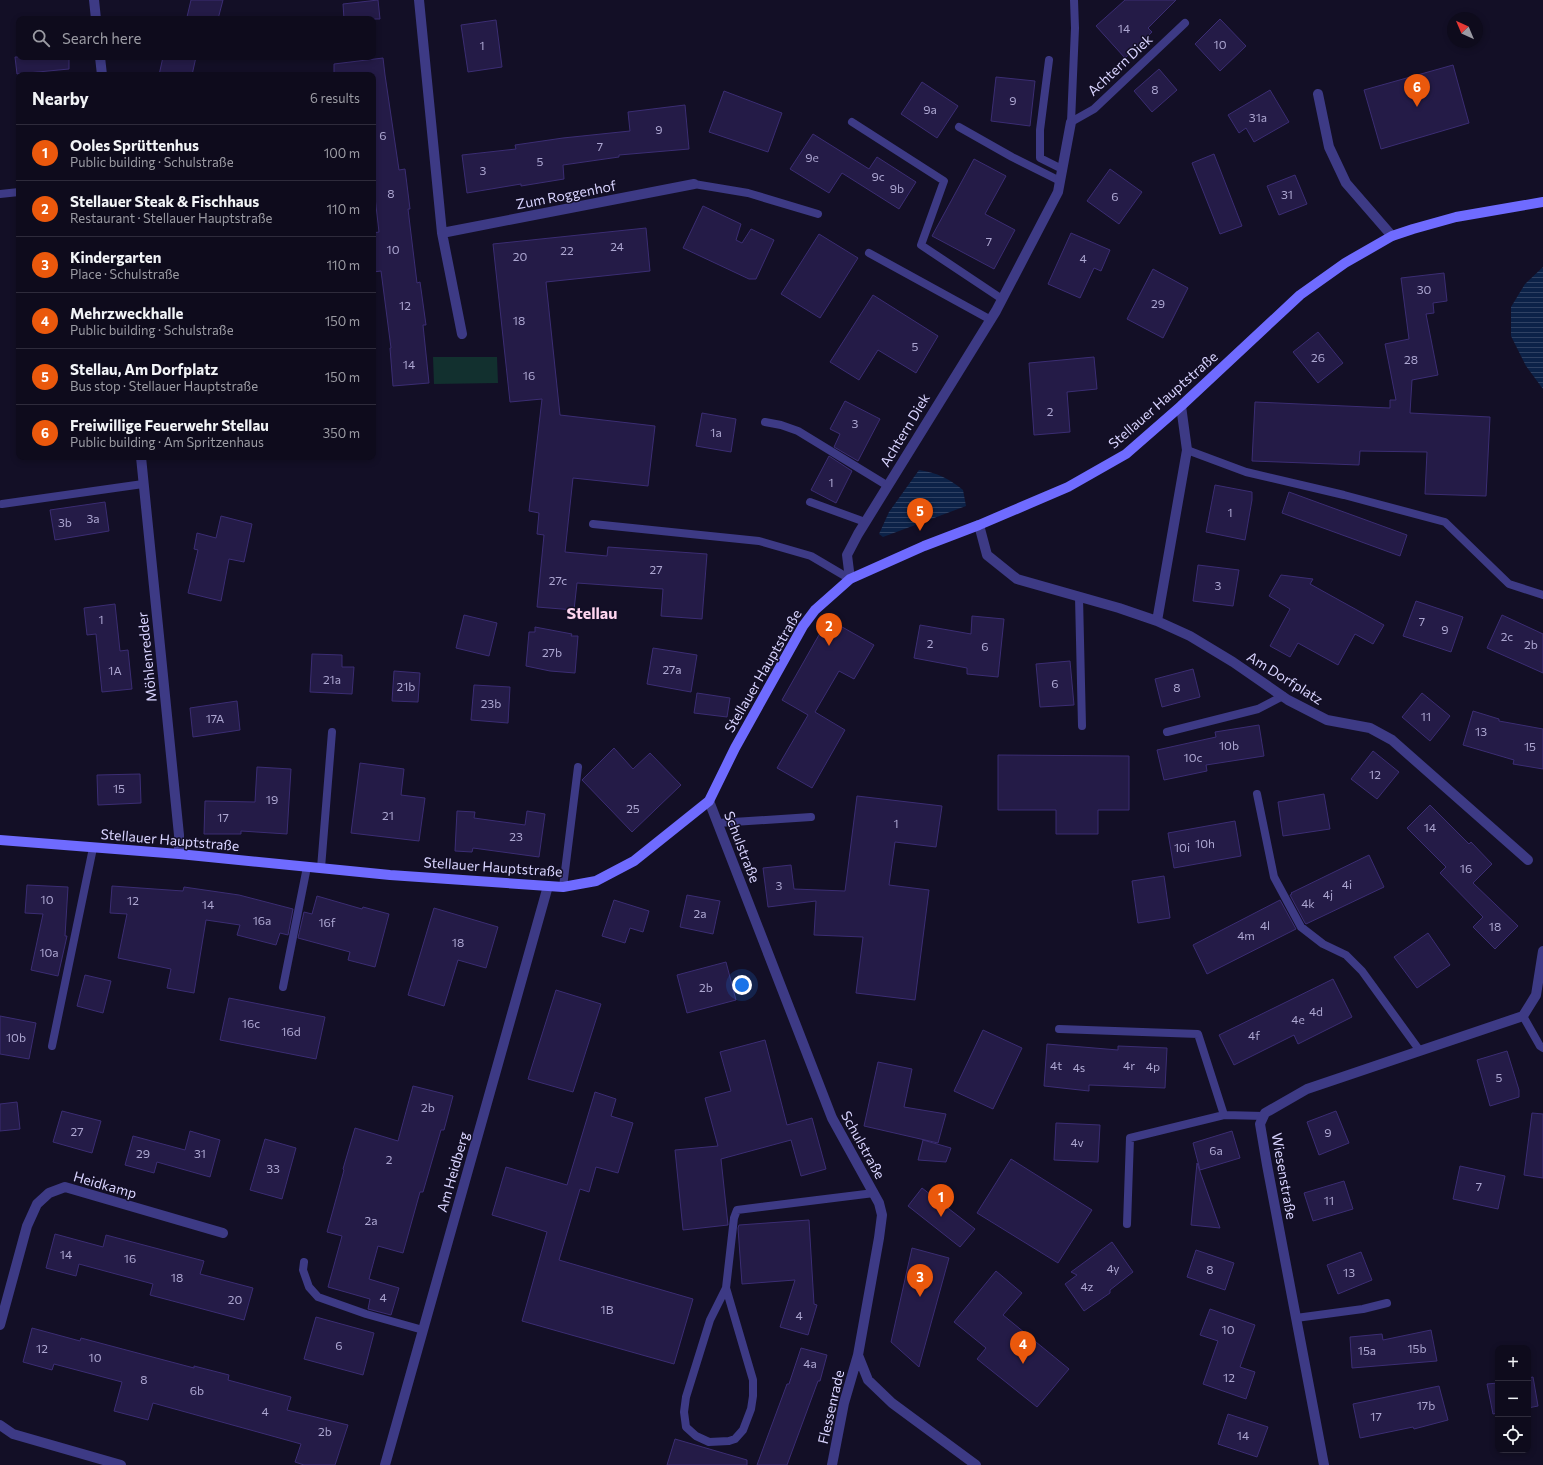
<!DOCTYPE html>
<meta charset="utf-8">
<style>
:root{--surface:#0e0b1c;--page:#1c1929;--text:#f1f3f6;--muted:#9b9ba3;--line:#2e2b3b;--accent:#ea580c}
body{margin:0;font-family:Commissioner,sans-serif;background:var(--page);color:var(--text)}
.controls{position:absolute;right:12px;bottom:12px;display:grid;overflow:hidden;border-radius:8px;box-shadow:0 2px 6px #0003}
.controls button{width:36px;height:36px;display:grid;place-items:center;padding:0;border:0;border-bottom:1px solid var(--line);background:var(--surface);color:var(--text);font:20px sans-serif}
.compass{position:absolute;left:1447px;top:12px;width:36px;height:36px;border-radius:50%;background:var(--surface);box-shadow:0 2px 6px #0003;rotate:316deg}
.you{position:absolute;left:742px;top:985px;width:14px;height:14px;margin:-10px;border:3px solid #fff;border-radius:50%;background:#1a73e8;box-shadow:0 0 0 6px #1a73e833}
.badge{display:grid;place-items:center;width:26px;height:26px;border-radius:50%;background:var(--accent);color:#fff;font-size:13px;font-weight:700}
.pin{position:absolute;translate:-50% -33px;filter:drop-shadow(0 1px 2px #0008)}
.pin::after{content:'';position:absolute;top:21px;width:14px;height:12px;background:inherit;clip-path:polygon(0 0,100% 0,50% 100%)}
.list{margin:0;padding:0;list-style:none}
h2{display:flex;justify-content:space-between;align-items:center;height:52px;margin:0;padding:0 16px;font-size:17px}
h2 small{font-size:13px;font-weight:400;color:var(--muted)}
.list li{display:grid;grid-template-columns:26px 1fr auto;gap:12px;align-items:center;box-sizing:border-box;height:56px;padding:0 16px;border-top:1px solid var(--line)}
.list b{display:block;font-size:15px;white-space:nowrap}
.list p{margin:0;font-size:13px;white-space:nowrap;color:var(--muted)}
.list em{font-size:13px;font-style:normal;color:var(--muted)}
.icon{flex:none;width:22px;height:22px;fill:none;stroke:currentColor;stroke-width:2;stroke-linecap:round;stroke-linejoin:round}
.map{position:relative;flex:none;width:1543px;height:1465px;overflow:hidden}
.search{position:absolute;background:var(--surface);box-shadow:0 2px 6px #0003;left:16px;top:16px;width:360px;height:44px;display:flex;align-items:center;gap:10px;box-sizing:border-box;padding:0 14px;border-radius:8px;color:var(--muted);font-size:15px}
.panel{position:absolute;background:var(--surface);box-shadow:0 2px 6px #0003;left:16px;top:72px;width:360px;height:388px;border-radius:8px}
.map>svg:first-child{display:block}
</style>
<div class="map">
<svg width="1543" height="1465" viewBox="0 0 1543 1465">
<defs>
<pattern id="water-rules" width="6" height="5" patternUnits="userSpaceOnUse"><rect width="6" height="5" fill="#0c2248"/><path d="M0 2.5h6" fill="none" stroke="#2f4163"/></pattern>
</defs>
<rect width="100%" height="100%" fill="#130f26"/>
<path fill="#12302f" d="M433 357H497L498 383 434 384Z"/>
<path fill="url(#water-rules)" d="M1543 267V389L1526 366 1511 336V307L1525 284Z
M919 470C938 473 948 478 963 490L966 506 883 537 879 534 889 512Z"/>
<path fill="#241b47" stroke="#3b2d73" d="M191 0H223L218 19H196L187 17Z
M378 0 380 19H344L343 4Z
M1125 0H1176L1148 28 1152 32 1125 58 1096 26Z
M1220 19 1246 46 1220 71 1195 44Z
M496 20 502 67 468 72 461 25Z
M15 57H69V69L17 74Z
M163 57H196L192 75H159Z
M383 58 385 75 399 170 405 169 410 209H408L417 283 420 282 426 325H423L429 383 393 386 390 348H391L381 271 373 272V233L379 232 373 180V75H334V64Z
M1453 65 1469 123 1381 149 1364 90Z
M1159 69 1177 90 1152 112 1134 91Z
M996 77 1035 81 1030 126 991 121Z
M922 82 958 106 937 138 901 114Z
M1270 90 1289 122 1254 142 1246 128 1239 133 1228 115Z
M724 91 782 113 768 152 709 132Z
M685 105 689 149 619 155V157L563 165 564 179 521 186V184L467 193 462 155 516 149 515 145 563 138 630 131 628 112Z
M813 134 869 169 877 157 916 182 899 209 842 173 829 193 790 169Z
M1214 154 1242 226 1220 234 1192 163Z
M974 159 1006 176 985 214 1015 230 994 269 932 236Z
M1110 169 1142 192 1119 224 1087 201Z
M1295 175 1307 204 1279 215 1267 186Z
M703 206 741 224 736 240 742 243 751 229 774 240 756 279H749L683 248Z
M646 228 650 271 546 282 560 415 655 426 648 486 573 478 565 552 607 556 608 547 707 554 702 619 661 616 663 589 577 583 574 610 537 607 544 535 537 534 539 513 529 511 542 399 510 402 493 244Z
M1071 233 1110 250 1101 271 1094 268 1080 298 1048 284Z
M819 234 858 258 820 318 781 294Z
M1153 269 1188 288 1163 338 1127 319Z
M1444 273 1447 301 1433 303 1434 313 1426 314 1438 375 1412 380 1410 413 1490 417 1486 496 1425 494 1427 452 1360 451 1359 465 1252 461 1255 402 1390 408V400H1396L1385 344 1409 339 1401 278Z
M873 295 938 336 916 373 878 350 859 380 830 362Z
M1318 332 1343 363 1318 383 1293 352Z
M1094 357 1097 389 1067 392 1070 432 1034 435 1029 363Z
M845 401 880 419 858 461 834 447 840 434 830 429Z
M702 413 736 419 731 452 696 446Z
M829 456 852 471 836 503 811 490Z
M1215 485 1252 492V500L1245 540 1206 532Z
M1289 492 1407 535 1400 556 1282 513Z
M105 502 109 531 55 540 50 510Z
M221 516 252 524 244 562 229 559 221 601 188 593 198 550 194 549 197 533 216 538Z
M1198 565 1239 570 1233 606 1193 601Z
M1281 575 1313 579 1310 584 1384 625 1373 644 1355 634 1338 665 1298 643 1290 657 1270 646 1290 609 1269 596Z
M1416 601 1463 617 1451 652 1403 636Z
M115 604 120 651 128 650 132 689 102 692 96 634 87 635 84 608Z
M464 615 497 623 489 656 456 648Z
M1502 615 1543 634V673L1487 648Z
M972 616 1004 619 998 677 967 674V668L914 658 920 625 971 634Z
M828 619 874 645 854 679 839 671 815 712 845 730 812 788 777 768 808 715 782 700Z
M535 627 572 634 571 636H578L575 673 550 671 526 666 529 632H535Z
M653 648 697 655 691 692 647 684Z
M312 654 342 655V667H354L352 694 310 692Z
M1070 661 1074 705 1040 707 1036 664Z
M1193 669 1200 697 1162 707 1155 679Z
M394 671 420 673 418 702 392 701Z
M474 685 510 687 508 723 471 720Z
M697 693 730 698 727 717 694 713Z
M1422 693 1450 716 1430 741 1402 717Z
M237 701 240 730 193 737 190 708Z
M1473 711 1499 719V721L1543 729V769L1513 764 1514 760 1463 745Z
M1259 725 1264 756 1206 765 1207 771 1164 780 1157 750 1216 737 1215 732Z
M614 748 633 769 650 753 681 785 632 832 582 780Z
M1373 751 1399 772 1377 799 1351 779Z
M998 755 1129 756V810H1098V834H1056V810H998Z
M360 763 404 769 401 795 425 798 419 841 351 833Z
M257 767 291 769 287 834 241 831V834H204L205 801 255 802Z
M140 774 141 803 98 805 97 775Z
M1324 794 1330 829 1283 836 1278 802Z
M857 796 942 806 936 847 895 842 889 885 929 890 915 1000 856 993 863 937 814 935 816 901 768 907 763 868 791 865 794 889 845 891Z
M1430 805 1469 844 1471 842 1492 864 1473 883 1518 926 1495 949 1473 927 1483 917 1440 873 1446 867 1407 828Z
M457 811 475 812 474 818 525 825 527 811 545 814 539 857 473 848 472 852 455 851Z
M1235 821 1241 856 1174 868 1168 833Z
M1369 855 1384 887 1306 924 1305 923 1290 895 1292 894 1291 893Z
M1164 876 1170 918 1138 923 1132 881Z
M27 885 68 887 65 936H67L58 976 31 970 43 914 25 913Z
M112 886 183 891 184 887 239 895 293 909 288 935 280 933 276 945 237 935 240 925 206 920 194 993 167 988 171 969 118 958 127 914 110 913Z
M687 895 720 901 713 934 680 927Z
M317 896 362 909 363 907 389 914 375 967 348 960 350 952 298 938 304 912 312 914Z
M614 900 649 911 643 932 630 928 625 943 602 936Z
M1280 900 1296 929 1207 974 1193 945Z
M434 908 498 927 486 968 458 960 444 1006 408 995Z
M1428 933 1450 965 1417 988 1394 957Z
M726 962 736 1000 687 1013 677 975Z
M85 975 111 981 103 1013 77 1006Z
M1333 979 1352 1017 1298 1044 1294 1035 1234 1065 1219 1035Z
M556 990 601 1004 573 1092 528 1079Z
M229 998 325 1017 316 1059 220 1040Z
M0 1016 36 1023 29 1059 0 1054Z
M983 1030 1022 1048 993 1109 954 1091Z
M765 1040 787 1125 812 1118 826 1169 801 1176 791 1140 721 1159 728 1225 683 1230 675 1150 718 1146 705 1098 731 1091 720 1052Z
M1047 1044 1118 1050V1046L1167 1048 1165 1088 1089 1085V1091L1044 1086Z
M1507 1051 1519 1090V1097L1490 1106 1477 1060Z
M878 1062 912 1069 904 1107 946 1114 938 1143 864 1126Z
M413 1086 453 1096 444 1130H441L423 1192H420L403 1253 378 1246 369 1279 399 1288 391 1315 368 1309 370 1299 328 1287 342 1236 327 1232 344 1170 343 1169 355 1128 398 1141Z
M595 1092 616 1099 611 1116 633 1123 618 1173 596 1167 589 1192 580 1189 559 1260 693 1299 674 1364 522 1321 547 1232 492 1215 506 1167 567 1185Z
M17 1102 20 1129 0 1131V1104Z
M62 1111 101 1121 92 1153 53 1142Z
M1336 1111 1349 1143 1319 1155 1307 1122Z
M1532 1113 1543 1114V1178L1524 1175Z
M1056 1123 1100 1125 1098 1162 1054 1160Z
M190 1131 220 1140 210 1177 157 1162 154 1173 125 1165 133 1136 185 1150Z
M1232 1131 1240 1158 1200 1170 1193 1143Z
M265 1139 296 1148 282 1199 250 1190Z
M923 1140 951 1148 946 1162 918 1160Z
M1011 1159 1092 1210 1058 1263 977 1213Z
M1197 1163 1220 1228 1191 1225Z
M1460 1166 1505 1176 1498 1209 1453 1199Z
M1344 1181 1353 1209 1313 1221 1304 1193Z
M922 1188 975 1229 960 1247 908 1206Z
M809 1220 814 1304 817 1305 808 1335 780 1327 795 1280 742 1284 738 1228 739 1225Z
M55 1234 103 1247 106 1235 204 1261 200 1274 253 1288 244 1320 150 1295 153 1284 79 1264 76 1276 46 1268Z
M1112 1242 1133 1272 1110 1290V1293L1084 1311 1065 1284 1077 1275 1071 1272Z
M912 1248 949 1258 919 1367 891 1342Z
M1196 1250 1234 1263 1225 1290 1187 1277Z
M1361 1252 1372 1280 1338 1294 1327 1265Z
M996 1271 1022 1293 1003 1315 1069 1369 1037 1407 977 1359 986 1348 954 1322Z
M1210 1309 1255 1325 1240 1367 1255 1372 1246 1399 1203 1384 1218 1341 1200 1335Z
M316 1317 374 1333 363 1375 304 1359Z
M32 1328 80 1341 81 1338 194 1368V1366L229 1375 228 1380 291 1397 287 1410 348 1425 335 1465H304L295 1462 301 1444 153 1403 148 1420 114 1411 122 1382 54 1364 52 1370 23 1362Z
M1431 1330 1437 1361 1352 1368 1350 1337 1382 1334 1383 1340Z
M801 1348 827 1355 820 1381H818L787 1465H757L787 1384H789Z
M1533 1377 1538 1406 1528 1408V1378Z
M1498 1383V1413L1493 1414 1487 1384Z
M1439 1386 1448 1420 1414 1429 1413 1427 1360 1438 1353 1404Z
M1228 1414 1268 1427 1257 1457 1218 1444Z
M675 1439 747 1460V1465H667Z"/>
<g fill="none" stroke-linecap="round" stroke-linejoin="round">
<path stroke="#3d3a85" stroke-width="8" d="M1049 60 1040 130V158L1062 169
M852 122 944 181 921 245 1002 299
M1071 122 1094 109 1185 23
M1071 122 1075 28 1074 0
M959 127 1012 157 1060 181
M694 184 748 193 818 214
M0 194 19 192
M869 253 991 320
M765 422 781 425 798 431 888 486
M1187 450 1246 472 1344 495 1445 522 1509 584 1543 595
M810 502 865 522
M2 504 143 484
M593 524 759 541 811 556 850 579
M1079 597 1082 726
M1167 732 1258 709 1283 696
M1257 794 1274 877 1301 927 1323 944 1346 955 1362 971 1420 1051
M718 823 811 817
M321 868 332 732
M563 887 578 767
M283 987 307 867
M1523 1016 1540 1046 1543 1048
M1059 1029 1198 1034 1224 1115 1264 1116
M52 1046 93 848
M1127 1224 1130 1138 1224 1115
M304 1262 303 1270 309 1287 318 1297 366 1314 423 1330
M726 1288 710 1320 686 1397 684 1412 686 1427 696 1436 709 1442 729 1441 735 1439 743 1430 751 1409 753 1396V1380L726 1288 734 1218 737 1210 874 1193
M1296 1318 1363 1309 1387 1303"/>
<path stroke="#3d3a85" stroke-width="10" d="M94 0 96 19
M419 0 442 233 462 334
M100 57 102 75
M1318 94 1329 147 1346 183 1392 236
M442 233 694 184
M141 457 179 835V854
M979 525 987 555 1017 579 1119 608 1157 621 1187 450 1181 406
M850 579 847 555 858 534 996 311 1058 192 1071 122
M1157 621 1190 636 1233 662 1288 700 1327 720 1370 728 1392 740 1528 860
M709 801 832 1118 879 1203 882 1215 879 1238 858 1355 868 1380 892 1403 976 1465
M0 1325 27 1226 37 1204 49 1193 65 1187 223 1233
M0 1425 13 1434 121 1465
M385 1465 548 886
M832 1465 844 1403 858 1355
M1324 1465 1267 1165 1260 1124 1265 1113 1307 1089 1523 1016 1536 995 1543 951"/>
<path stroke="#6f6bff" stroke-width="10" d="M0 840 179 854 390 875 548 886 563 887 596 881 634 861 709 801 735 748 803 626 815 610 850 579 924 546 979 525 1068 487 1126 454 1181 406 1300 295 1345 263 1392 236 1413 229 1456 217 1543 202"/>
</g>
<g text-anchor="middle" stroke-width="3" stroke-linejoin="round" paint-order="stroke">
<g font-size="12" fill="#aca6d1">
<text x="1124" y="33">14</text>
<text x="1220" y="49">10</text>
<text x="482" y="50">1</text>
<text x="1155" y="94">8</text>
<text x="1013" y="105">9</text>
<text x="930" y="114">9a</text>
<text x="1258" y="122">31a</text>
<text x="659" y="134">9</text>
<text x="383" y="140">6</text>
<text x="600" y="151">7</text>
<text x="812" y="162">9e</text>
<text x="540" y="166">5</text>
<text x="483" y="175">3</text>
<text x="878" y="181">9c</text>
<text x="897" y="193">9b</text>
<text x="391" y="198">8</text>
<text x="1287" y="199">31</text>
<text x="1115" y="201">6</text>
<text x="989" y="246">7</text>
<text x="617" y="251">24</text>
<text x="393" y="254">10</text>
<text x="567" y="255">22</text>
<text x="520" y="261">20</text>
<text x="1083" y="263">4</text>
<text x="1424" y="294">30</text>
<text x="1158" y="308">29</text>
<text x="405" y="310">12</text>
<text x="519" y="325">18</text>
<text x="915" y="351">5</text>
<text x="1318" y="362">26</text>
<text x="1411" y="364">28</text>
<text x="409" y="369">14</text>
<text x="529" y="380">16</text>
<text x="1050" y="416">2</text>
<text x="855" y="428">3</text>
<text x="716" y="437">1a</text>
<text x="831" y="487">1</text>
<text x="1230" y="517">1</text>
<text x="93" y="523">3a</text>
<text x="65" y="527">3b</text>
<text x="656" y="574">27</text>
<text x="558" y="585">27c</text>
<text x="1218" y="590">3</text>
<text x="101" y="624">1</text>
<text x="1422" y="626">7</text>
<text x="1445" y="634">9</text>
<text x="1507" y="641">2c</text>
<text x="930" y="648">2</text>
<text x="1531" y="649">2b</text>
<text x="985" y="651">6</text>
<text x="552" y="657">27b</text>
<text x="672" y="674">27a</text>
<text x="115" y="675">1A</text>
<text x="332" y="684">21a</text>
<text x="1055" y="688">6</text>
<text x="406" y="691">21b</text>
<text x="1177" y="692">8</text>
<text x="491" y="708">23b</text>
<text x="1426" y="721">11</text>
<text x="215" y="723">17A</text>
<text x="1481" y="736">13</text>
<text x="1229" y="750">10b</text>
<text x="1530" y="751">15</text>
<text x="1193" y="762">10c</text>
<text x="1375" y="779">12</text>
<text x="119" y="793">15</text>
<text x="272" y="804">19</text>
<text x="633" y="813">25</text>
<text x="388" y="820">21</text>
<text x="223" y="822">17</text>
<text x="896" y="828">1</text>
<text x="1430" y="832">14</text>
<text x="516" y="841">23</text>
<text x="1205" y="848">10h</text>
<text x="1182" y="852">10i</text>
<text x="1466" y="873">16</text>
<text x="1347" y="889">4i</text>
<text x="779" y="890">3</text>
<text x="1328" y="899">4j</text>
<text x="47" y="904">10</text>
<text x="133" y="905">12</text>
<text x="1308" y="908">4k</text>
<text x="208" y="909">14</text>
<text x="700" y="918">2a</text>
<text x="262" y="925">16a</text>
<text x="327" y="927">16f</text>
<text x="1265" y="930">4l</text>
<text x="1495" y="931">18</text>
<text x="1246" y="940">4m</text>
<text x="458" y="947">18</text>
<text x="49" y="957">10a</text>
<text x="706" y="992">2b</text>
<text x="1316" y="1016">4d</text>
<text x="1298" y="1024">4e</text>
<text x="251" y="1028">16c</text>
<text x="291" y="1036">16d</text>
<text x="1254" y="1040">4f</text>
<text x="16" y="1042">10b</text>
<text x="1056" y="1070">4t</text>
<text x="1129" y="1070">4r</text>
<text x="1153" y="1071">4p</text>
<text x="1079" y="1072">4s</text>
<text x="1499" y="1082">5</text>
<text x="428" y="1112">2b</text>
<text x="77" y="1136">27</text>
<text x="1328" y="1137">9</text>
<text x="1077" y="1147">4v</text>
<text x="1216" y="1155">6a</text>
<text x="143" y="1158">29</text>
<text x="200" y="1158">31</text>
<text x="389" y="1164">2</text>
<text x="273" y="1173">33</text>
<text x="1479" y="1191">7</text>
<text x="1329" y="1205">11</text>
<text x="371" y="1225">2a</text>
<text x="66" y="1259">14</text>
<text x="130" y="1263">16</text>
<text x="1113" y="1273">4y</text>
<text x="1210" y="1274">8</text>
<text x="1349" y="1277">13</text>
<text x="177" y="1282">18</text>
<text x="1087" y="1291">4z</text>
<text x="383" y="1302">4</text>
<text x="235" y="1304">20</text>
<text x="607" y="1314">1B</text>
<text x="799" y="1320">4</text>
<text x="1228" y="1334">10</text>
<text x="339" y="1350">6</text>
<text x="42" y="1353">12</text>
<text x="1417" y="1353">15b</text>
<text x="1367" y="1355">15a</text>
<text x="95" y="1362">10</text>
<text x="810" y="1368">4a</text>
<text x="1229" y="1382">12</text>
<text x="144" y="1384">8</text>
<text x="197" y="1395">6b</text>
<text x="1426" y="1410">17b</text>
<text x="265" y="1416">4</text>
<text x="1376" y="1421">17</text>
<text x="325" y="1436">2b</text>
<text x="1243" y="1440">14</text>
</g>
<g font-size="14" fill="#d9d4ff" stroke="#130f26">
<text transform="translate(1120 65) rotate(-43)" y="5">Achtern Diek</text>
<text transform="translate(566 195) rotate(-11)" y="5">Zum Roggenhof</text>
<text transform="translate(1163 400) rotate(-41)" y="5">Stellauer Hauptstraße</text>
<text transform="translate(905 430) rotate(-59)" y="5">Achtern Diek</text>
<text transform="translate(147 657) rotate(-96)" y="5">Möhlenredder</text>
<text transform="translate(763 671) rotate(-60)" y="5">Stellauer Hauptstraße</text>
<text transform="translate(1285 678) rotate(32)" y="5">Am Dorfplatz</text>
<text transform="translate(170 840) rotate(5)" y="5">Stellauer Hauptstraße</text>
<text transform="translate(742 847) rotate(69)" y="5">Schulstraße</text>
<text transform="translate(493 867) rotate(4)" y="5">Stellauer Hauptstraße</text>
<text transform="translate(863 1145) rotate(61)" y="5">Schulstraße</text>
<text transform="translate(453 1172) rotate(-74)" y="5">Am Heidberg</text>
<text transform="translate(1284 1176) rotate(80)" y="5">Wiesenstraße</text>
<text transform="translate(105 1185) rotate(16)" y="5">Heidkamp</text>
<text transform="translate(831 1407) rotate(-77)" y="5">Flessenrade</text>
</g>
<g font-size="16" font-weight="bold" fill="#ffd6f0" stroke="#130f26">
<text x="592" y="619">Stellau</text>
</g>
</g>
</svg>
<div class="controls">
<button>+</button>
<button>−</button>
<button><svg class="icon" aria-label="locate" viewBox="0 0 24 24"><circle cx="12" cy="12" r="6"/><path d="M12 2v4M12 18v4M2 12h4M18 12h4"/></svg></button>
</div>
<svg class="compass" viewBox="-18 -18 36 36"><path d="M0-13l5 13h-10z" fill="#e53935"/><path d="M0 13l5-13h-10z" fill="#9b9ba3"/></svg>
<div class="you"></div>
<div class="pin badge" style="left:941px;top:1217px">1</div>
<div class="pin badge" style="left:829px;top:646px">2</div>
<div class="pin badge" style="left:920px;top:1297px">3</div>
<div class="pin badge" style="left:1023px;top:1364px">4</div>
<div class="pin badge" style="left:920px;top:531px">5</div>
<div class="pin badge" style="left:1417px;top:107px">6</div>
<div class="search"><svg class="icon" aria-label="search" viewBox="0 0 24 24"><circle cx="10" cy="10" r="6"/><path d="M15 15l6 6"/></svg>Search here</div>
<section class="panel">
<h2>Nearby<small>6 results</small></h2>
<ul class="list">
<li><span class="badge">1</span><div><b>Ooles Sprüttenhus</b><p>Public building · Schulstraße</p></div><em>100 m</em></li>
<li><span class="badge">2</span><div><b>Stellauer Steak &amp; Fischhaus</b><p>Restaurant · Stellauer Hauptstraße</p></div><em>110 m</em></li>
<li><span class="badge">3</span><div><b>Kindergarten</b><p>Place · Schulstraße</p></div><em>110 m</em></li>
<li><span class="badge">4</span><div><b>Mehrzweckhalle</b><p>Public building · Schulstraße</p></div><em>150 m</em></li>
<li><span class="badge">5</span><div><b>Stellau, Am Dorfplatz</b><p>Bus stop · Stellauer Hauptstraße</p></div><em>150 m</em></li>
<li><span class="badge">6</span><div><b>Freiwillige Feuerwehr Stellau</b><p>Public building · Am Spritzenhaus</p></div><em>350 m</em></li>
</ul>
</section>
</div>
